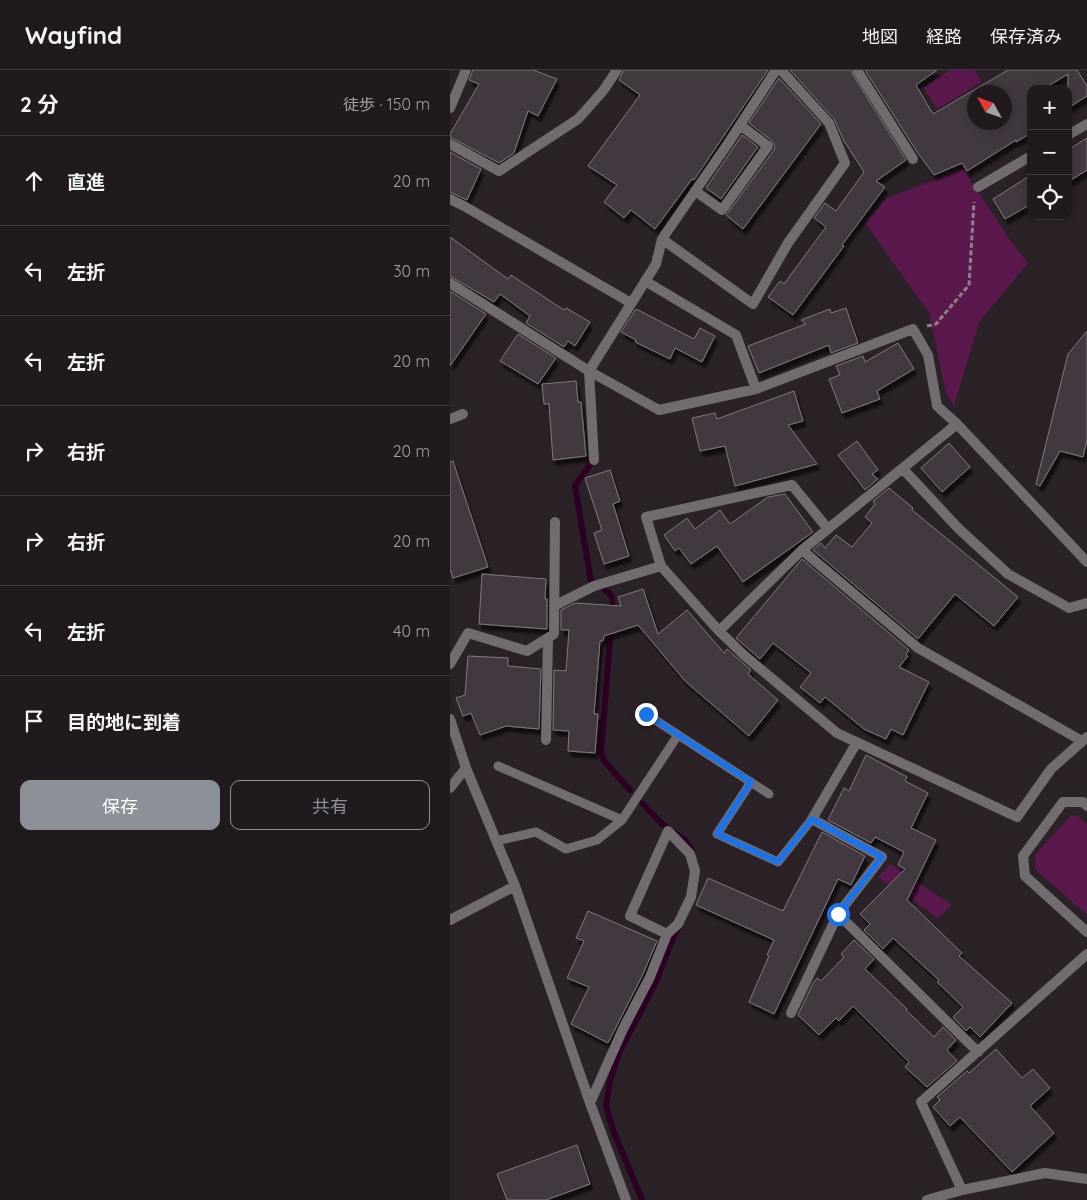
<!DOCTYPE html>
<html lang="ja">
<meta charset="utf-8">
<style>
:root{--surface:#201a1e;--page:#282327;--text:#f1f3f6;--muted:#a2a1a4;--line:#3d383c;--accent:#8c9099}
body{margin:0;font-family:Quicksand,"Noto Sans JP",sans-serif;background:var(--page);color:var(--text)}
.controls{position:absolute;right:15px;top:15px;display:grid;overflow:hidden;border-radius:10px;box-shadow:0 2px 8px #0003}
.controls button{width:45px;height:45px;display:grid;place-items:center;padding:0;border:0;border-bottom:1px solid var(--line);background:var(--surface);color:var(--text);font:25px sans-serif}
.compass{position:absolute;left:517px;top:15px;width:45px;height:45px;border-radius:50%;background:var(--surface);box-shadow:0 2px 8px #0003;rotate:310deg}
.stop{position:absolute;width:15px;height:15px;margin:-11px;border:4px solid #1a73e8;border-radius:50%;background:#fff}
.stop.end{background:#1a73e8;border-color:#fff;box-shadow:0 1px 5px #0008}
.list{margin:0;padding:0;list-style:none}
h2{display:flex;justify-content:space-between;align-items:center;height:65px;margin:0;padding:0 20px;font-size:21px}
h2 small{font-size:16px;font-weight:400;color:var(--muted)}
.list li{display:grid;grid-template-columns:32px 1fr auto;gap:15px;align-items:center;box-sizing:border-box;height:90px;padding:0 20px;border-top:1px solid var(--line)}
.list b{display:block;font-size:19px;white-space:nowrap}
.list em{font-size:16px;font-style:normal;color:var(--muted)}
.actions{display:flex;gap:10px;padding:15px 20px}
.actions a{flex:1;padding:11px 0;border:1px solid var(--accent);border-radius:10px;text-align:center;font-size:18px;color:var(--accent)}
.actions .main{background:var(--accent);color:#fff}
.icon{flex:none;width:28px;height:28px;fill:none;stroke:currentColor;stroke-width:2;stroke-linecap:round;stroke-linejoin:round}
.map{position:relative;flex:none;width:637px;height:1130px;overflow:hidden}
header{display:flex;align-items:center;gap:30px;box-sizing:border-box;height:70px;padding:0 25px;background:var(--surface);border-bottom:1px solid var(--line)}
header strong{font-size:24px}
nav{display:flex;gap:28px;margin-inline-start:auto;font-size:18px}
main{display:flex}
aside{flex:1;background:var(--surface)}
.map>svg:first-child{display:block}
</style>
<header>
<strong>Wayfind</strong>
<nav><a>地図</a><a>経路</a><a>保存済み</a></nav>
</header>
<main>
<aside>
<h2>2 分<small>徒歩 · 150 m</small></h2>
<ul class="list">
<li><svg class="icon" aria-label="ahead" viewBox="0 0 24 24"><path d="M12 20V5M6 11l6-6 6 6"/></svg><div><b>直進</b></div><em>20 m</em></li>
<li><svg class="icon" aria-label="left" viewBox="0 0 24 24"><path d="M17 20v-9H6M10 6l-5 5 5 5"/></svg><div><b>左折</b></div><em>30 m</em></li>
<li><svg class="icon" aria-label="left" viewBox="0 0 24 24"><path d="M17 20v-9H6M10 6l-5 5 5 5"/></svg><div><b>左折</b></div><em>20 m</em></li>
<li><svg class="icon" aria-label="right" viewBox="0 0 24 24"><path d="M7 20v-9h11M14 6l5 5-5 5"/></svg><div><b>右折</b></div><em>20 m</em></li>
<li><svg class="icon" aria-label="right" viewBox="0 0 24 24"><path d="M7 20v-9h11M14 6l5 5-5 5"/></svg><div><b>右折</b></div><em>20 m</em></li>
<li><svg class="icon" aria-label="left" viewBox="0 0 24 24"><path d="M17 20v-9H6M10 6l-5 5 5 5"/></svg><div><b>左折</b></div><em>40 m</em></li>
<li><svg class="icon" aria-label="arrive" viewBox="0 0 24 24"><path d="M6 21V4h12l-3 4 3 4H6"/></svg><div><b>目的地に到着</b></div></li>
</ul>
<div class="actions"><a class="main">保存</a><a>共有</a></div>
</aside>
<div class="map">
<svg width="637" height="1130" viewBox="0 0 637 1130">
<defs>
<filter id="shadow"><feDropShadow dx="3" dy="5.5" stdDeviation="1" flood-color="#0009"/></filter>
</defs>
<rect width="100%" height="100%" fill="#2b2228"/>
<path fill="#5a184d" d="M500 0H524L532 12 487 39 473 17Z
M513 99 562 173 578 193 529 252 504 336 496 323 479 243 415 153 437 128Z
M627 745 637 754V845L585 799V785L620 746Z
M440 794 502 835 488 848 428 807Z"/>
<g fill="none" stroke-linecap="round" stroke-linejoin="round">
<path stroke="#2b0024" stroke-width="6" d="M141 511 125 416 142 392
M155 520C165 525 162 533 162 542
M161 557 151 682 154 691 180 720
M192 733 212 754 236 771 242 781
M192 1130 163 1060 156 1036 160 1011 169 983 205 914 225 863 230 856"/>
</g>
<path fill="#42393f" stroke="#82777e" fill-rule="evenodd" filter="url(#shadow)" d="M23 0H83L107 9 88 46 78 41 64 83 49 93 0 67V64L29 14 19 10Z
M174 0H318L244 110 242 109 205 159 181 140 174 148 154 132 167 115 138 96 190 25 169 10Z
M340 0H400L456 90 426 111 435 117 392 175 394 176 343 245 318 227 330 211 334 214 376 157 364 148 375 133 386 141 414 102 394 71 384 49Z
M415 0H487L466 15 483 44 558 0H627L637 16V26L618 38V4L593 19H581V63L566 72V70L517 101 512 93 484 105 467 82ZM524 22H554V52H524Z
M329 8 371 54 293 159 276 145 324 80 325 76 322 71 299 53Z
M292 65 308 77 271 129 256 118Z
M637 68V100L618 112V80Z
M0 82 31 99 17 130 0 122Z
M581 105V134L555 149 543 129Z
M0 167 58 209 61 205 114 240 116 238 140 252 125 276 118 271 114 277 76 253 80 246 50 224 44 232 0 206Z
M0 221 36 244 0 296Z
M396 238 408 273 381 283 379 275 309 303 298 276 356 254 351 250 380 239 381 243Z
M186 239 244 269 250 258 265 266 252 292 225 278 220 289 185 272 186 270 171 262Z
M637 261V370L633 387 610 381 590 416 586 414 618 284Z
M68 264 106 288 88 314 50 291Z
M448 273 464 299 427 321 430 329 392 343 379 309 390 305 386 296 413 286 415 292Z
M126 311 128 332H131L136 386 103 390 99 334H94L92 314Z
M344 321 353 351 338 355 367 394 285 416 275 376 250 381 242 348 265 343 267 349Z
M407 371 428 400 422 404 428 409 415 420 388 385Z
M499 373 520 397 492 422 471 398Z
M3 391 38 497 3 508 0 499V392Z
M160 400 170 431 163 434 179 486 154 494 144 463 152 460 135 408Z
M439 418 463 438 462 440 568 527 544 556 505 524 468 569 363 480 371 473 375 478 386 465 402 477 422 453 415 447 425 434 423 431Z
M335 424 363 462 293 512 267 476 241 494 229 478 225 481 214 465 237 448 245 459 270 440 280 454 318 427Z
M352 489 459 580 456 584 458 586 449 597 479 612 453 665 441 659 436 669 414 659 375 627 370 633 350 617 361 603 323 573 310 589 286 568Z
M32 504 96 509 95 529H97V559L29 554Z
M193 519 208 564 237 540 274 583 277 579 301 600 298 604 328 630 299 666 236 612 188 555 154 566 153 571H150L144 644H148L145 683 118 681 119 661 103 660 104 600 116 601 119 560H111V540L125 533 171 536 168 527Z
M18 586 58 588V596L91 599 89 659 56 656 30 665 21 643 13 646 6 628 15 625Z
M416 685 457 707 455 711 478 723 461 758 486 770 457 830 512 883 509 886 562 933 530 967 520 957 516 961 503 947 513 937 487 912 489 910 443 868 433 879 414 860 420 854 410 844 455 799 448 795 454 782 425 767 421 773 378 750 394 718 399 721Z
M372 762 415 786 401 815 388 809 324 944 299 932 319 886 317 885 324 870 246 835 258 808 333 841Z
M138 841 207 871 193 904 158 973 121 954 139 917 117 908 134 871 126 868Z
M404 870 424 889 415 899 457 939 456 940 484 967 493 957 506 970 497 980 507 991 477 1017 455 997 459 992 403 936 389 951 386 948 369 965 348 945 363 913 367 908 371 911 394 887 391 884Z
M546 979 572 1008 583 999 600 1018 580 1036 604 1063 562 1102 510 1047 500 1056 483 1037 490 1030 487 1027 517 1001 519 1003Z
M127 1075 140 1114 96 1130H57L47 1104Z"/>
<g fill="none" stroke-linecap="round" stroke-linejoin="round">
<path stroke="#8a8388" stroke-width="3" stroke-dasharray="5 2.5" stroke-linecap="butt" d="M477 256 486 254 519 215 524 132"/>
<path stroke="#716c70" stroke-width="9" d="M196 644 319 724
M48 696 172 750
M301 712 267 764 328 792 362 749
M46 771 86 762 116 779 147 770 172 750 228 665"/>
<path stroke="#716c70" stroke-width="10" d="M407 0 463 89
M618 65 637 54
M0 74 49 101 128 49 153 21 167 0
M528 117 581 86
M245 121 272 140 318 76 290 55
M0 129 14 136 181 233
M212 169 303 234 338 173 395 93 379 53 331 0
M195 211 286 265 306 319
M0 213 139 301 209 340 306 319 463 259 478 285 487 336 507 354 637 492
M0 349 13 344
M144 390 139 301 206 194 212 169 277 75 326 0
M453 399 509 459 558 504 619 538 637 533
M378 459 342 415 196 447 211 496 269 561 295 586 387 663 567 747 601 699 637 667
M352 480 468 578 632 671
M104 536 144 516 211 496
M269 561 352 480 507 354
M0 594 18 563 77 581 104 564 105 452
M0 649 16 698 65 816 140 1033 176 1130
M96 670 98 568
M0 718 16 698
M637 736 633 732H613L573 786 575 806 637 862
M218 761 240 784 245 801 241 827 228 854 217 864 180 846Z
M388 844 528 982
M0 850 65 816
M341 943 388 844 432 787 362 749 407 672
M140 1033 173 959 200 907 217 864
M512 1120 471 1032 637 884
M477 1130 512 1120 595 1103 637 1109"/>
<path stroke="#716c70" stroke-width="10" d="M0 38 16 0"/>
</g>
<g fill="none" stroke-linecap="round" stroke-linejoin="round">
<path stroke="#1a73e8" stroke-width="6" d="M196 644 301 712 267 764 328 792 362 749 432 787 388 844"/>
</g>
</svg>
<div class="controls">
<button>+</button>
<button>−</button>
<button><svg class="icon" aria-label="locate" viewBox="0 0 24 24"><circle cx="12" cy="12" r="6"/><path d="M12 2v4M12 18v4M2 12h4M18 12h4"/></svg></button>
</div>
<svg class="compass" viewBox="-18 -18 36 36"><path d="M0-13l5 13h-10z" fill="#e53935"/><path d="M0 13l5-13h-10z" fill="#a2a1a4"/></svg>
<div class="stop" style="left:388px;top:844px"></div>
<div class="stop end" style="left:196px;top:644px"></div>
</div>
</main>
